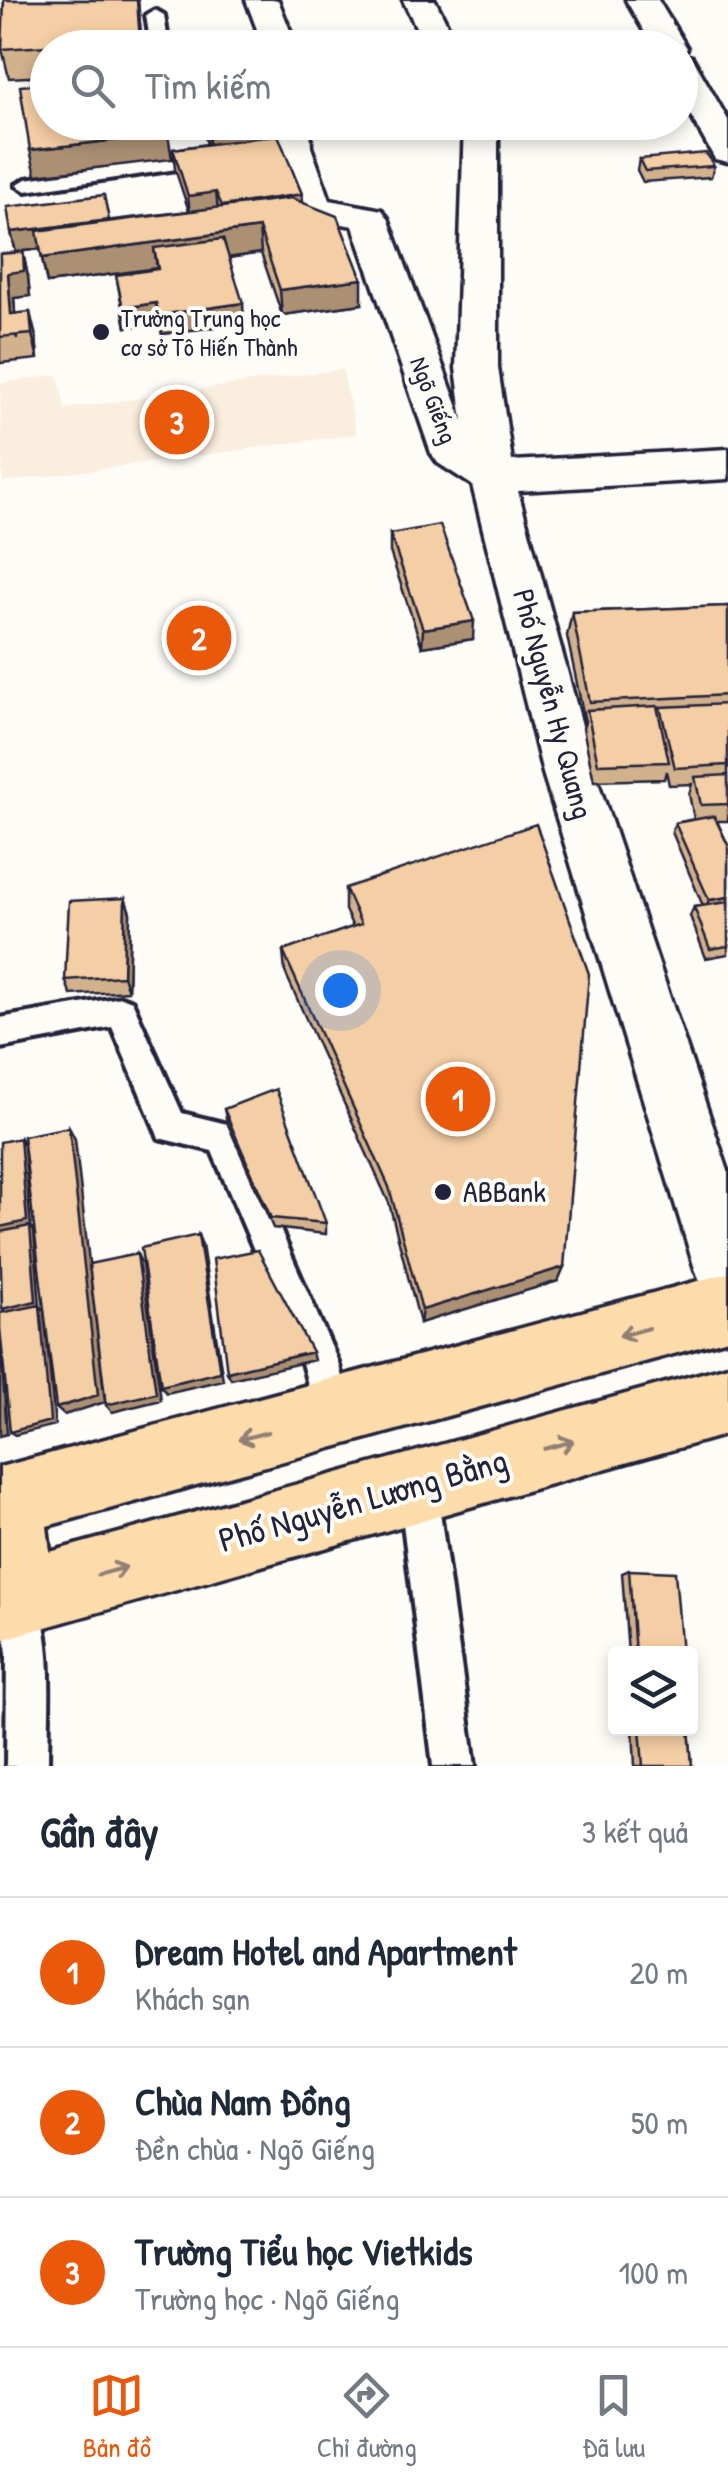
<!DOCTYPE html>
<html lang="vi">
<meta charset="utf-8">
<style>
:root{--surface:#fff;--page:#f6f6f7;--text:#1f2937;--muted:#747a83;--line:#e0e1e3;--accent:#ea580c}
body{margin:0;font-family:"Patrick Hand",sans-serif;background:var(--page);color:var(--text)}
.controls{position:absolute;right:30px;bottom:30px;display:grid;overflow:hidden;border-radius:10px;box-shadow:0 5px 15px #0003}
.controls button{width:90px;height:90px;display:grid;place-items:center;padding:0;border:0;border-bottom:2px solid var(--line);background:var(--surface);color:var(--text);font:50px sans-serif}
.you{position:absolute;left:340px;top:990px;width:35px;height:35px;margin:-25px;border:8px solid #fff;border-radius:50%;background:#1a73e8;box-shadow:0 0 0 15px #1a73e833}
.badge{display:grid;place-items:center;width:65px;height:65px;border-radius:50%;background:var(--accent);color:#fff;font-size:32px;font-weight:700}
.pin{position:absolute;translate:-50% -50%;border:5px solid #fff;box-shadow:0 2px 10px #0006}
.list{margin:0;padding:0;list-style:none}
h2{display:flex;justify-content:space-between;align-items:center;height:130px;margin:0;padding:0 40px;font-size:42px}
h2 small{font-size:32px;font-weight:400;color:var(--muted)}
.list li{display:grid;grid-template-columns:65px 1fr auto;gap:30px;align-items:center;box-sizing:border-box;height:150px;padding:0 40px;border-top:2px solid var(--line)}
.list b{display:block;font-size:38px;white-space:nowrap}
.list p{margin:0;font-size:32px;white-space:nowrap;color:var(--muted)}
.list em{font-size:32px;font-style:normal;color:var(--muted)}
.icon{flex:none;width:55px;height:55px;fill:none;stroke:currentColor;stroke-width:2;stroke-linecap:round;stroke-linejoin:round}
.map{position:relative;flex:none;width:728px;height:1766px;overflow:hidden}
.search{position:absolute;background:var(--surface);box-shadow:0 5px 15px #0003;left:30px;right:30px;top:30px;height:110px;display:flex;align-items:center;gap:25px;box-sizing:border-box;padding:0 35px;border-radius:55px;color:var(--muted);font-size:38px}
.sheet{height:580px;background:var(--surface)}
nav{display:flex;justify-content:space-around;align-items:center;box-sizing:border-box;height:140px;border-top:2px solid var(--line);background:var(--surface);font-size:28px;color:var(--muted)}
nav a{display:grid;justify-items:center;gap:5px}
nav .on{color:var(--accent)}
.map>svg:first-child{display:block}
</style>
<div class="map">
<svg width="728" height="1766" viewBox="0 0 728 1766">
<rect width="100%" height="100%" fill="#fdfcf7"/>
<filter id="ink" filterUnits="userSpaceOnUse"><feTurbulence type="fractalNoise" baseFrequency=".01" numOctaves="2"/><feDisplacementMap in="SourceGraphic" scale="20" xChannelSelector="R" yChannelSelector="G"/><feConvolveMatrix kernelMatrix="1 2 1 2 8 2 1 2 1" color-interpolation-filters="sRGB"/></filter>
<g filter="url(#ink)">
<path fill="#faeede" d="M342 369 357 434 3 482 0 383 58 375 65 409Z"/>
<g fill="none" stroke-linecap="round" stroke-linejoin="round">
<defs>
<path id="lane" d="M155 10 164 15 169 48H151L146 15Z
M211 153 218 155V163L26 191 16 185 26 179Z
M121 997 132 1001 182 1113 235 1126 338 1362 352 1415 346 1428 333 1434 320 1428 302 1363 212 1151 159 1138 112 1027 0 1048V1018Z
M417 1464 431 1469 436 1483 475 1766H433L398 1483 403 1469Z
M18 1578 32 1584C56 1640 48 1706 48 1766H6L7 1654 0 1593 4 1584Z"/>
<path id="street" d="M246 0H278L297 48H264Z
M403 0H435L459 48H426Z
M626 0H658L687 48 683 55 692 57 728 120V162L715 159 680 96V48H654Z
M276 122H310L311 147 330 200 382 210 388 218 463 421 456 368 464 122H498V368L512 461 728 449V479L518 491 595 773 728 1171V1302L705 1292 695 1269 543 773 472 485 438 463 431 453 353 226 301 216 295 208 275 147Z"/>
<path id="primary" d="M728 1273V1339L47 1526 50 1552 728 1366V1434L0 1640V1467Z"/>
</defs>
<use href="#lane" stroke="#22223b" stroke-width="8"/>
<use href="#street" stroke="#22223b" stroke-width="7"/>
<use href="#primary" stroke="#22223b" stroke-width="7"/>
<use href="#lane" fill="#fdfcf7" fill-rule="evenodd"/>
<use href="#street" fill="#fdfcf7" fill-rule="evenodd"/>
<use href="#primary" fill="#fddcac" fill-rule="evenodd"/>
</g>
<path fill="#d2b18d" stroke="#22223b" stroke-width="2.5" d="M4 0H138L142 48H48V76L9 78 2 49Z
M200 122H276L277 135 302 194 303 202 362 304 282 315 261 253 229 258 244 323 162 334 159 323 126 327 116 275 157 269V268L47 283 40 249 16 252 11 232 189 211 175 169 173 149 207 144Z
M639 159 714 166 711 177 643 182 637 170Z
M23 252 28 277 30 296 14 298 15 314 36 337 38 359 0 363V254Z
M390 534 473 639 422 647 390 552Z
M728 606V821H717L728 845V954L706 958 690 916 694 907 703 906 672 832 675 823 694 819 689 794 692 784 669 785 666 771 664 779 594 781 583 728 585 722 567 636 572 612Z
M345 888 558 1281 420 1323 389 1203 285 972 283 951 353 927 345 910Z
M125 898 130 913 128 991 71 995 65 980Z
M224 1109 326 1223V1234L273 1228 227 1122Z
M629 1570 682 1654H628L622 1573Z
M633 1728H689L692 1766H635Z"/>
<path fill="#ab9073" stroke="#22223b" stroke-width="2.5" d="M137 0H138L142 48 140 40Z
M277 125 278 144 210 153 208 133Z
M168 134 172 159 36 175 30 150Z
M216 192 218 211 190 215 188 196Z
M302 194 303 214 222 206Z
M109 220 112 240 16 252 11 232Z
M259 228 261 253 158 268 154 248 157 268 47 283 42 258Z
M23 252 28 277 30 296 14 298 17 339 11 314 8 273Z
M362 279V304L282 315 280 290Z
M156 303 159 323 126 327 123 308Z
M243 303 244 323 162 334 159 315Z
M30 312 36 337 38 359 32 334Z
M474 621 473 639 422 647 423 629Z
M728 897V905L705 909 709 900Z
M125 898 130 913 128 991 123 976Z
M69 1127 75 1139 105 1402 64 1415 56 1408Z
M20 1138 24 1145 31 1227 34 1231 40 1306 44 1310 55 1425 15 1435 10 1432 7 1314 2 1309 0 1227Z
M198 1235 202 1245 223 1380 166 1393 161 1386Z
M137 1254 142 1264 161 1400 112 1412 106 1405Z
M564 1267 558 1281 420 1323 422 1310Z
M0 1332 7 1434 0 1436Z
M312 1352 314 1360 231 1379 227 1372Z"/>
<path fill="#f4cea4" stroke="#22223b" stroke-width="2.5" d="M4 0H137L140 40 2 49Z
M48 83V122H165L168 134 30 150 20 86Z
M204 122H276L277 125 208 133Z
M278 135 302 194 222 206 216 192 188 196 173 149Z
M706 153 714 166 645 171 639 159Z
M104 195 109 220 11 232 7 207Z
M291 198 337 216 362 279 280 290 259 228 42 258 37 231Z
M223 239 243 303 159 315 156 303 123 308 116 275 158 269 154 248Z
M23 252 24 271 8 273 11 314 30 312 32 334 0 337V254Z
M440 525 474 621 423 629 390 534Z
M728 606V695L590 702 572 612Z
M728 704V765L675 768 660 707Z
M657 706 669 762 598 764 587 710Z
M728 775V804L701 805 695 777Z
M714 816 728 845V897L709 900 675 823Z
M536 824 589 974 564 1267 422 1310 389 1187 283 951 361 924 345 888Z
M125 898 123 976 65 980 69 901Z
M728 902V946L710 949 694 907Z
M276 1089 326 1223 271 1218 224 1109Z
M69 1127 98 1395 56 1408 23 1136Z
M20 1138 27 1221 0 1227V1142Z
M30 1226 36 1301 2 1309 0 1232Z
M198 1235 220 1372 161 1386 141 1248Z
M258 1250 312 1352 227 1372 213 1259Z
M137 1254 156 1393 106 1405 89 1264Z
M40 1305 50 1421 10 1432 0 1328V1313Z
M629 1570 675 1572 682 1654H635Z
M640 1728H689L692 1766H643Z"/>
<defs><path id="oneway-shaft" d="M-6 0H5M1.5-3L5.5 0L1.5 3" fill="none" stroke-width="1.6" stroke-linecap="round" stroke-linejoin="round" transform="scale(2.5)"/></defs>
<g stroke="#907f74">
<use href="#oneway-shaft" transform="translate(634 1332) rotate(165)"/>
<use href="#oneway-shaft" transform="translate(253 1436) rotate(165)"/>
<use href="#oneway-shaft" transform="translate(559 1445) rotate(-15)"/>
<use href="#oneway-shaft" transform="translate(112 1571) rotate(-16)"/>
</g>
</g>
<g fill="#22223b" stroke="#fdfcf7" stroke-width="4">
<circle cx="101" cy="332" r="10"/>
<circle cx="443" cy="1192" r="10"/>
</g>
<g text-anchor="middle" stroke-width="8" stroke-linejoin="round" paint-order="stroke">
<g font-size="25" fill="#22223b" stroke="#fdfcf7" text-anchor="start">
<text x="121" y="327">Trường Trung học<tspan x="121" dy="29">cơ sở Tô Hiến Thành</tspan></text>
</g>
<g font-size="25" fill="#22223b" stroke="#fdfcf7">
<text transform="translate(434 400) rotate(69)" y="9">Ngõ Giếng</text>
</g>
<g font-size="30" fill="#22223b" stroke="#fdfcf7">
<text transform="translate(553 704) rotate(75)" y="10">Phố Nguyễn Hy Quang</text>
</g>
<g font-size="30" fill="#22223b" stroke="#fdfcf7" text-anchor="start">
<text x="463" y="1202">ABBank</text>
</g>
<g font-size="35" fill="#22223b" stroke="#fdfcf7">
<text transform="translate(363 1500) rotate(-16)" y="12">Phố Nguyễn Lương Bằng</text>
</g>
</g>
</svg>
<div class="controls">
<button><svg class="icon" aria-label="layers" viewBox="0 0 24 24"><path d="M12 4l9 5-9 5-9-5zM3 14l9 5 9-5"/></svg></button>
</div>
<div class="you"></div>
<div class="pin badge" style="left:458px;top:1099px">1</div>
<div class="pin badge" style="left:199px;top:638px">2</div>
<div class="pin badge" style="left:177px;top:422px">3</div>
<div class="search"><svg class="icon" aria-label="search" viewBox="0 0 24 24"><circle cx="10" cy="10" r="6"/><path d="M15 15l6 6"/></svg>Tìm kiếm</div>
</div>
<section class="sheet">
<h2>Gần đây<small>3 kết quả</small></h2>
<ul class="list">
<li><span class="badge">1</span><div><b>Dream Hotel and Apartment</b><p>Khách sạn</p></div><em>20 m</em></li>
<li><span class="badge">2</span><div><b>Chùa Nam Đồng</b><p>Đền chùa · Ngõ Giếng</p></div><em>50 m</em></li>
<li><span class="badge">3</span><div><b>Trường Tiểu học Vietkids</b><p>Trường học · Ngõ Giếng</p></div><em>100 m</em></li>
</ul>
</section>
<nav>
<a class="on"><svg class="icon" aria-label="map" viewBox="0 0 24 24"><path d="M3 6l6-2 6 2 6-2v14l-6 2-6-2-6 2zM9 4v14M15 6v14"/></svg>Bản đồ</a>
<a><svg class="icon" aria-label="directions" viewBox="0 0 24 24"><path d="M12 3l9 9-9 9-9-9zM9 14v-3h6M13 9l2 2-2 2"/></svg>Chỉ đường</a>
<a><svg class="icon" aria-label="saved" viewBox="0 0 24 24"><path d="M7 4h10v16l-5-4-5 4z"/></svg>Đã lưu</a>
</nav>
